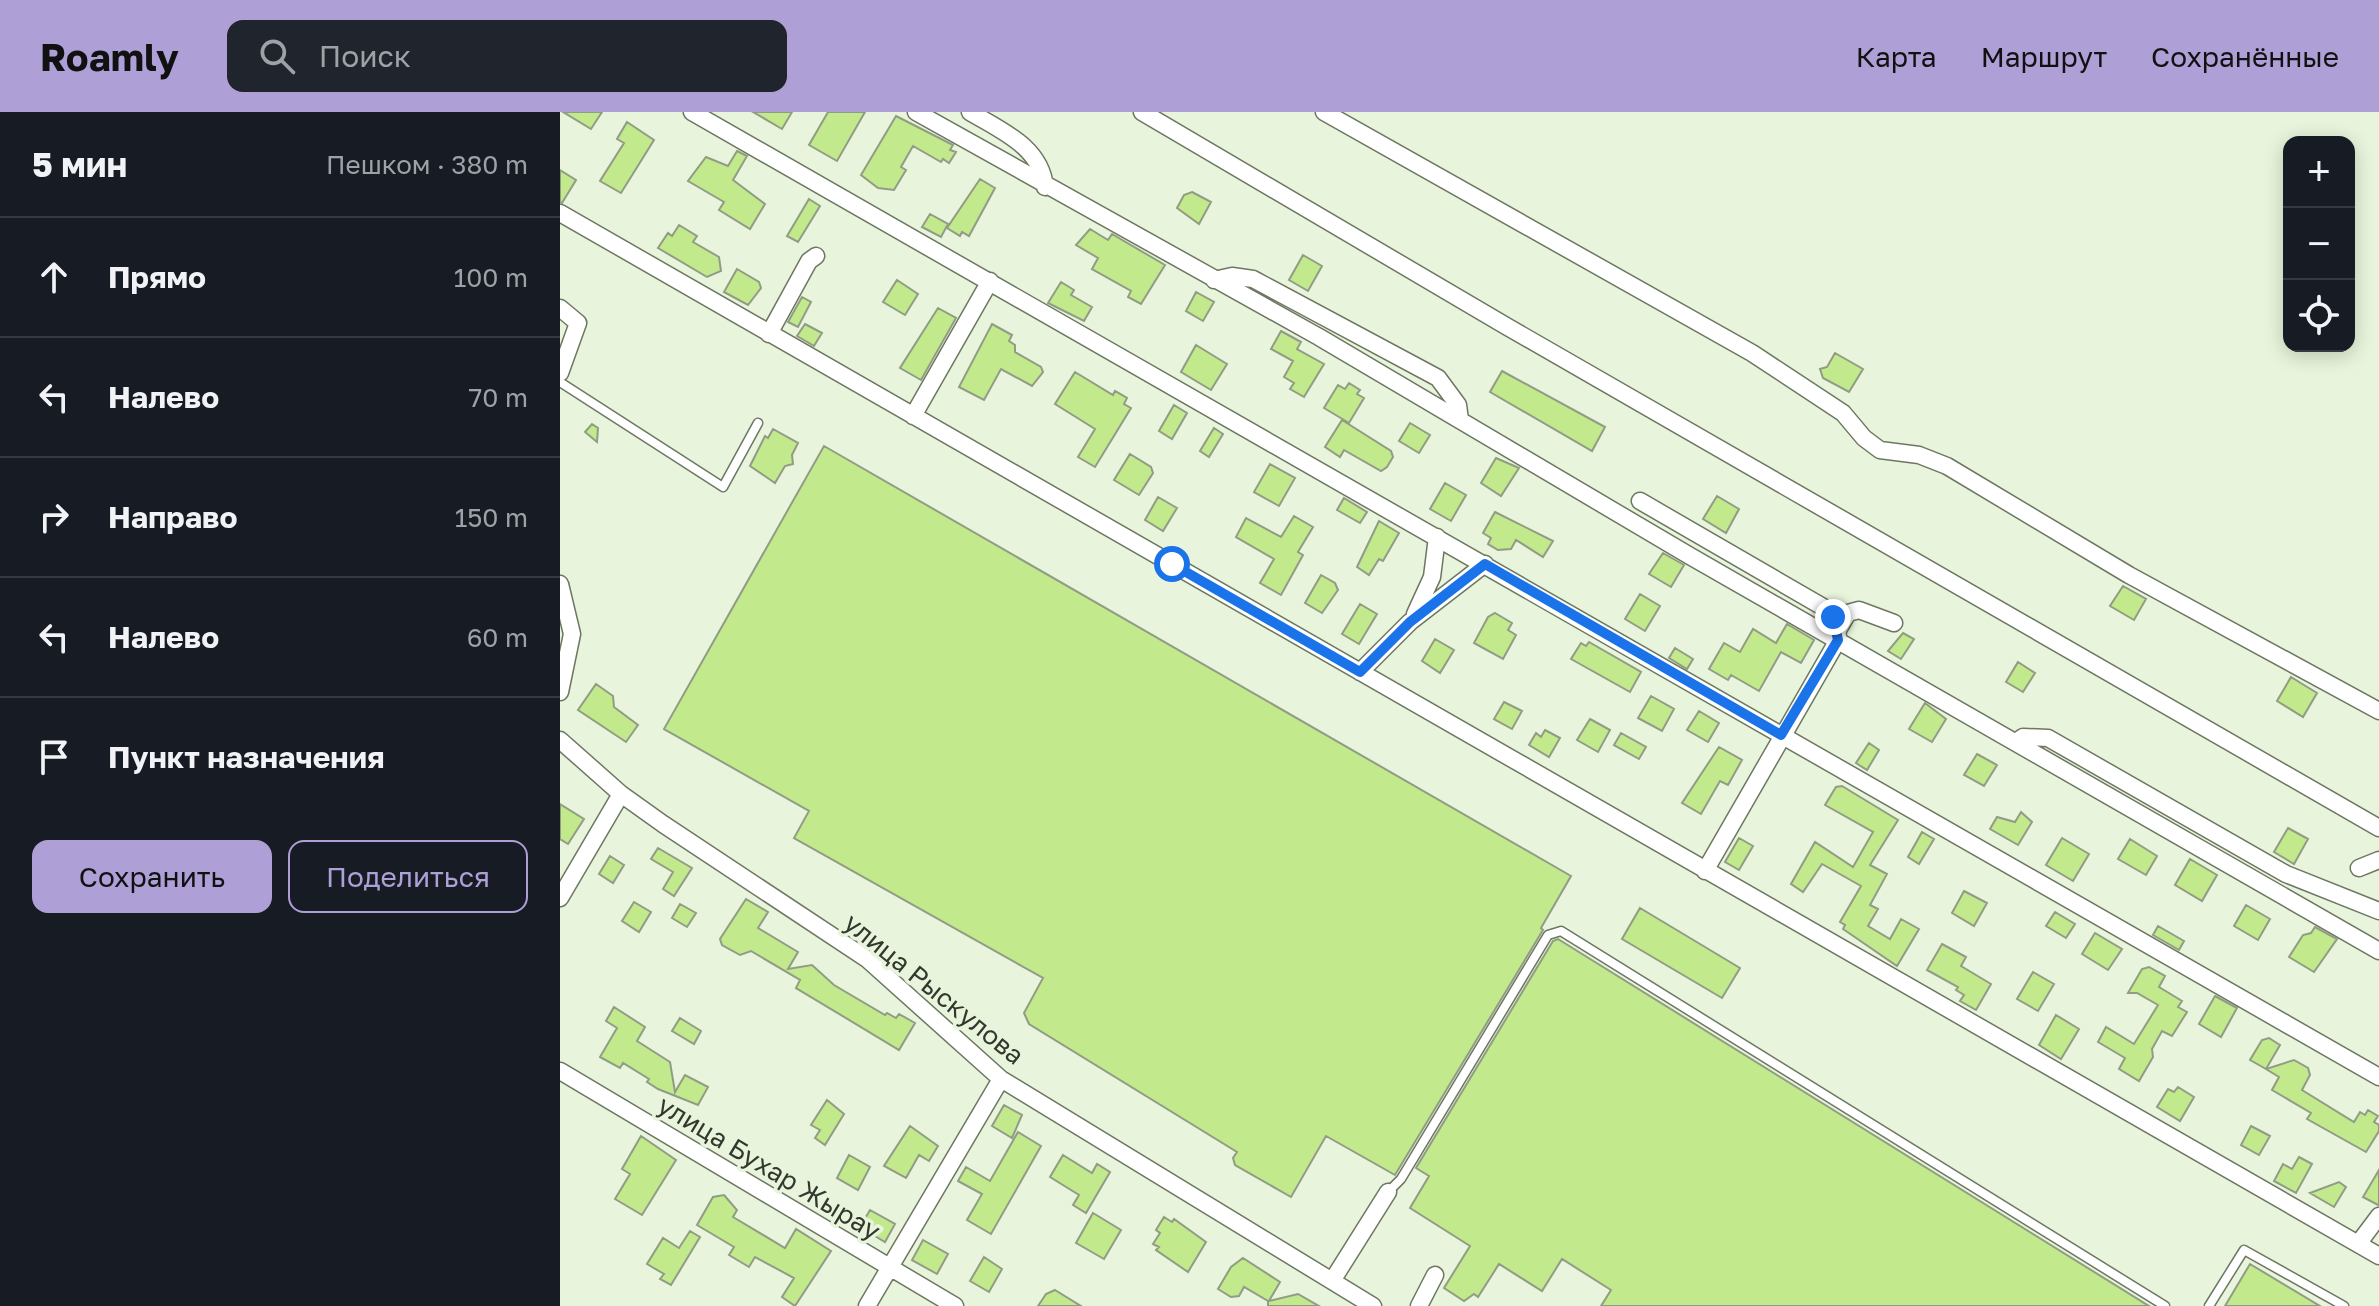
<!DOCTYPE html>
<html lang="ru">
<meta charset="utf-8">
<style>
:root{--surface:#171b24;--page:#20242c;--text:#f1f3f6;--muted:#9ea1a6;--line:#363941;--accent:#ae9fd7}
body{margin:0;font-family:"Golos Text",sans-serif;background:var(--page);color:var(--text)}
.controls{position:absolute;right:24px;top:24px;display:grid;overflow:hidden;border-radius:16px;box-shadow:0 4px 20px #0003}
.controls button{width:72px;height:72px;display:grid;place-items:center;padding:0;border:0;border-bottom:2px solid var(--line);background:var(--surface);color:var(--text);font:40px sans-serif}
.stop{position:absolute;width:24px;height:24px;margin:-18px;border:6px solid #1a73e8;border-radius:50%;background:#fff}
.stop.end{background:#1a73e8;border-color:#fff;box-shadow:0 2px 8px #0008}
.list{margin:0;padding:0;list-style:none}
h2{display:flex;justify-content:space-between;align-items:center;height:104px;margin:0;padding:0 32px;font-size:34px}
h2 small{font-size:26px;font-weight:400;color:var(--muted)}
.list li{display:grid;grid-template-columns:52px 1fr auto;gap:24px;align-items:center;box-sizing:border-box;height:120px;padding:0 32px;border-top:2px solid var(--line)}
.list b{display:block;font-size:30px;white-space:nowrap}
.list em{font-size:26px;font-style:normal;color:var(--muted)}
.actions{display:flex;gap:16px;padding:24px 32px}
.actions a{flex:1;padding:18px 0;border:2px solid var(--accent);border-radius:16px;text-align:center;font-size:28px;color:var(--accent)}
.actions .main{background:var(--accent);color:#111}
.icon{flex:none;width:44px;height:44px;fill:none;stroke:currentColor;stroke-width:2;stroke-linecap:round;stroke-linejoin:round}
.map{position:relative;flex:none;width:1819px;height:1194px;overflow:hidden}
header{display:flex;align-items:center;gap:48px;box-sizing:border-box;height:112px;padding:0 40px;background:var(--accent);color:#111}
header strong{font-size:38px}
nav{display:flex;gap:44px;margin-inline-start:auto;font-size:28px}
.search{width:560px;height:72px;background:var(--page);display:flex;align-items:center;gap:20px;box-sizing:border-box;padding:0 28px;border-radius:16px;color:var(--muted);font-size:30px}
main{display:flex}
aside{flex:1;background:var(--surface)}
.map>svg:first-child{display:block}
</style>
<header>
<strong>Roamly</strong>
<div class="search"><svg class="icon" aria-label="search" viewBox="0 0 24 24"><circle cx="10" cy="10" r="6"/><path d="M15 15l6 6"/></svg>Поиск</div>
<nav><a>Карта</a><a>Маршрут</a><a>Сохранённые</a></nav>
</header>
<main>
<aside>
<h2>5 мин<small>Пешком · 380 m</small></h2>
<ul class="list">
<li><svg class="icon" aria-label="ahead" viewBox="0 0 24 24"><path d="M12 20V5M6 11l6-6 6 6"/></svg><div><b>Прямо</b></div><em>100 m</em></li>
<li><svg class="icon" aria-label="left" viewBox="0 0 24 24"><path d="M17 20v-9H6M10 6l-5 5 5 5"/></svg><div><b>Налево</b></div><em>70 m</em></li>
<li><svg class="icon" aria-label="right" viewBox="0 0 24 24"><path d="M7 20v-9h11M14 6l5 5-5 5"/></svg><div><b>Направо</b></div><em>150 m</em></li>
<li><svg class="icon" aria-label="left" viewBox="0 0 24 24"><path d="M17 20v-9H6M10 6l-5 5 5 5"/></svg><div><b>Налево</b></div><em>60 m</em></li>
<li><svg class="icon" aria-label="arrive" viewBox="0 0 24 24"><path d="M6 21V4h12l-3 4 3 4H6"/></svg><div><b>Пункт назначения</b></div></li>
</ul>
<div class="actions"><a class="main">Сохранить</a><a>Поделиться</a></div>
</aside>
<div class="map">
<svg width="1819" height="1194" viewBox="0 0 1819 1194">
<rect width="100%" height="100%" fill="#e8f4db"/>
<path fill="#c2ea8c" stroke="#919c85" stroke-width="2" d="M3 0H42L31 17Z
M193 0H232L222 17Z
M268 0H305L277 49 249 33Z
M336 4 393 33 390 38 396 40 389 51 383 47 381 50 353 34 341 55 346 58 334 78 318 76 301 63Z
M67 10 94 28 61 81 40 69 64 31 57 27Z
M177 39 187 44 173 68 205 92 190 117 159 98 164 90 128 69 146 45 168 54Z
M0 58 16 68 2 91 0 90Z
M420 67 435 76 409 124 402 120 400 124 387 116Z
M632 80 651 90 639 112 617 96 624 83Z
M249 87 260 94 238 130 227 124Z
M370 102 388 112 381 125 362 115Z
M119 113 137 124 133 130 159 145 161 159 147 165 98 136 108 121 112 124Z
M530 117 548 128 552 122 605 153 581 192 568 185 571 179 532 157 538 146 516 133Z
M743 143 762 154 748 179 729 168Z
M177 157 199 170 201 176 188 193 164 180Z
M337 168 358 182 345 203 323 190Z
M501 170 514 178 511 183 532 195 524 209 488 191Z
M636 180 654 190 643 209 626 199Z
M242 185 251 190 238 215 228 210Z
M378 196 396 206 361 268 340 256Z
M245 212 262 221 254 234 237 224Z
M432 212 452 223 449 229 455 233V240L481 255 483 260 472 274 441 257 424 288 399 275Z
M721 219 741 230 737 237 764 252 744 285 730 277 734 271 724 265 733 249 711 237Z
M636 233 667 252 651 278 621 260Z
M1275 241 1303 257 1289 280 1263 266 1260 257 1267 255Z
M942 259 1045 315 1032 339 930 280Z
M515 260 553 283 555 279 567 286 564 292 571 296 535 355 518 345 535 317 495 292Z
M789 271 800 278 797 282 804 286 789 311 764 296 778 273 785 277Z
M614 293 627 301 612 327 599 319Z
M782 308 831 339 833 345 827 355 821 359 784 338 780 345 765 335Z
M850 311 870 323 859 341 839 329Z
M32 312 38 316 37 330 25 320Z
M654 316 663 322 649 345 640 339Z
M213 317 238 331 232 343 233 352 225 354 215 371 190 354 205 324 208 326Z
M264 334 1011 764 981 816 983 818 835 1063 766 1024 731 1085 675 1053 673 1046 677 1040 469 912 464 901 483 866 234 726 249 699 104 617Z
M570 342 591 355 593 361 579 383 554 368Z
M936 346 959 356 941 384 921 371Z
M710 352 735 366 719 394 694 380Z
M885 371 906 383 891 409 870 397Z
M1157 384 1179 397 1166 421 1143 407Z
M598 385 617 396 603 419 585 408Z
M784 386 807 400 800 411 777 398Z
M935 400 993 429 983 445 956 428 951 437 938 438 928 432 931 426 923 421Z
M734 404 753 415 738 440 743 443 721 483 700 471 714 447 676 425 686 406 721 425Z
M819 409 839 421 823 449 819 447 809 463 797 455Z
M1103 441 1124 453 1111 475 1089 462Z
M761 463 775 471 778 478 762 501 745 491Z
M1563 474 1586 487 1574 508 1550 494Z
M1080 482 1100 494 1085 519 1065 507Z
M800 492 817 502 799 532 782 522Z
M935 501 952 511 948 518 956 523 943 547 914 531 928 505Z
M1227 512 1254 528 1241 551 1221 540 1199 579 1171 563 1168 568 1149 557 1164 531 1180 540 1193 517 1216 531Z
M1343 521 1354 527 1341 547 1328 539Z
M875 527 894 538 880 561 862 549Z
M1029 530 1081 560 1070 580 1011 547 1021 531 1026 534Z
M1115 536 1133 547 1127 557 1109 546Z
M1458 550 1475 561 1463 580 1446 570Z
M1731 565 1757 581 1743 605 1717 589Z
M36 572 53 584 54 595 78 613 66 630 18 598Z
M1091 584 1114 597 1102 619 1078 606Z
M944 590 962 599 952 617 934 607Z
M1365 591 1386 607 1372 630 1349 617Z
M1139 599 1159 611 1148 630 1127 618Z
M1030 607 1050 618 1038 640 1017 628Z
M985 618 1000 626 989 645 969 633 976 621 981 625Z
M1061 621 1086 635 1079 647 1054 633Z
M1309 631 1319 638 1307 658 1296 651Z
M1159 635 1182 648 1168 673 1160 669 1141 702 1122 691Z
M1417 642 1437 653 1424 674 1404 663Z
M1282 674 1338 708 1310 753 1327 762 1310 793 1318 797 1308 814 1330 827 1341 807 1359 817 1337 854 1283 817 1285 813 1280 810 1301 774 1262 752 1243 780 1231 772 1255 730 1293 755 1313 720 1265 693 1276 675Z
M0 692 24 707 8 732 0 727Z
M1461 700 1472 710 1458 733 1430 717 1437 705 1455 710Z
M1728 716 1748 727 1734 752 1714 740Z
M1362 720 1374 727 1359 752 1348 745Z
M1179 726 1193 734 1179 758 1165 750Z
M1502 726 1529 742 1513 769 1486 753Z
M1570 727 1597 744 1586 763 1558 747Z
M98 736 132 756 114 784 103 777 113 760 91 747Z
M50 744 64 753 53 771 39 762Z
M1630 747 1657 763 1642 789 1615 773Z
M1404 779 1427 791 1414 814 1392 801Z
M186 787 208 800 198 816 238 840 228 857 252 853 274 873 325 903 327 901 336 906 339 902 355 911 339 938 236 876 240 868 191 839 180 843 162 833 160 827Z
M74 790 91 800 79 820 62 809Z
M120 792 136 801 127 815 112 806Z
M1686 793 1710 807 1698 828 1674 814Z
M1080 796 1180 856 1162 886 1062 827Z
M1495 800 1515 812 1506 826 1486 814Z
M1598 814 1624 829 1619 838 1593 823Z
M1755 815 1777 827 1754 860 1729 845 1743 823 1751 821Z
M1535 821 1562 837 1548 858 1522 842Z
M998 827 1589 1194H1041L1051 1178 1002 1147 982 1179 939 1152 918 1185 914 1182 904 1189 884 1176 910 1134 850 1096 869 1064 856 1056 993 829Z
M1382 832 1406 845 1401 854 1431 872 1416 898 1400 889 1404 883 1396 878 1398 875 1367 858Z
M1589 855 1605 864 1599 875 1622 889 1618 895 1627 900 1612 924 1602 919 1592 937 1593 945 1579 969 1559 957 1565 946 1538 930 1546 915 1574 932 1598 893 1577 881H1568L1582 857Z
M1473 860 1494 872 1478 899 1457 887Z
M1655 884 1677 896 1661 925 1639 912Z
M54 895 85 915 77 929 110 950 115 980 125 963 148 975 138 993 98 977 87 970 89 967 63 951 60 956 40 945 57 916 46 909Z
M1496 903 1519 917 1501 947 1479 933Z
M120 906 141 919 134 932 112 919Z
M1709 926 1720 933 1706 957 1690 948 1702 928Z
M1734 948 1748 956 1750 963 1742 978 1794 1010 1800 1000 1805 1003 1808 998 1818 1004 1814 1010 1819 1013V1019L1806 1040 1747 1007 1751 1001 1712 978 1719 965 1706 957Z
M1618 975 1634 985 1620 1009 1597 995 1608 977 1614 980Z
M267 988 284 1002 265 1033 255 1026 260 1018 251 1013Z
M444 993 462 1003 452 1026 432 1014Z
M350 1014 378 1034 369 1049 359 1043 346 1066 324 1054Z
M1691 1014 1710 1024 1699 1043 1681 1033Z
M458 1020 481 1034 431 1122 407 1108 422 1082 398 1069 406 1055 430 1069Z
M81 1024 116 1048 82 1103 55 1087 70 1062 62 1057Z
M289 1043 310 1055 298 1078 277 1066Z
M503 1043 532 1061 537 1052 550 1060 526 1101 513 1093 519 1083 490 1065Z
M1739 1045 1752 1052 1736 1081 1714 1069 1723 1052 1732 1057Z
M1819 1058V1093H1818L1803 1085Z
M1779 1070 1786 1075 1774 1095 1750 1081Z
M164 1083 177 1098 173 1105 225 1136 236 1117 271 1139 235 1194 222 1185 234 1166 195 1145 189 1155 169 1143 174 1135 137 1113 153 1085Z
M310 1098 335 1112 325 1130 300 1115Z
M533 1101 561 1118 544 1147 516 1131Z
M604 1105 612 1110 614 1107 646 1130 628 1160 596 1138 599 1135 593 1132 600 1121 596 1118Z
M130 1119 140 1125 111 1173 100 1167 104 1162 87 1152 103 1126 119 1136Z
M363 1128 388 1142 377 1162 352 1148Z
M424 1145 442 1157 429 1180 410 1169Z
M683 1146 720 1170 709 1189 738 1182 759 1194H708V1189L684 1175 679 1184 671 1185 658 1177 671 1155Z
M1690 1152 1760 1194H1665Z
M495 1178 521 1194H478L486 1182Z"/>
<g fill="none" stroke-linecap="round" stroke-linejoin="round">
<defs>
<path id="lane" d="M0 270 163 375 198 311
M828 1080 841 1067 988 823 1001 819 1605 1194
M1649 1194 1684 1138 1784 1194"/>
<path id="street" d="M132 0 1819 965
M356 0 759 225 1130 444 1819 839
M410 0C442 19 481 35 485 75
M582 0 946 214 1819 716
M764 0 1192 241 1283 301 1304 326 1320 338 1359 343 1387 354 1569 463 1819 599
M0 101 1819 1144
M654 168 672 164 693 167 878 266 898 293 900 308
M0 196 18 211 0 261
M209 222 249 149 256 144
M353 304 430 169
M1080 389 1263 495C1273 505 1278 513 1278 528L1145 759
M0 472 12 522 0 580
M855 502 872 465 877 425
M1278 518 1288 501 1299 498 1334 511
M800 560 850 510 925 452
M0 628 61 682 103 712 307 847 441 967 813 1194
M1456 630 1463 625 1488 626 1726 762 1819 799
M1799 756 1819 748
M0 786 61 682
M0 959 395 1194
M1798 1132 1819 1104
M772 1169 828 1080
M307 1194 441 967
M859 1194 875 1163"/>
</defs>
<use href="#lane" stroke="#6d7761" stroke-width="11"/>
<use href="#street" stroke="#6d7761" stroke-width="19"/>
<use href="#lane" stroke="#fff" stroke-width="8"/>
<use href="#street" stroke="#fff" stroke-width="16"/>
</g>
<g fill="none" stroke-linecap="round" stroke-linejoin="round">
<path stroke="#1a73e8" stroke-width="10" d="M612 452 800 560 850 510 925 452 1221 623 1278 528 1273 505"/>
</g>
<g text-anchor="middle" stroke-width="7" stroke-linejoin="round" paint-order="stroke">
<g font-size="26" fill="#33382e" stroke="#e8f4db">
<text transform="translate(374 877) rotate(39)" y="9">улица Рыскулова</text>
<text transform="translate(209 1056) rotate(31)" y="9">улица Бухар Жырау</text>
</g>
</g>
</svg>
<div class="controls">
<button>+</button>
<button>−</button>
<button><svg class="icon" aria-label="locate" viewBox="0 0 24 24"><circle cx="12" cy="12" r="6"/><path d="M12 2v4M12 18v4M2 12h4M18 12h4"/></svg></button>
</div>
<div class="stop" style="left:612px;top:452px"></div>
<div class="stop end" style="left:1273px;top:505px"></div>
</div>
</main>
